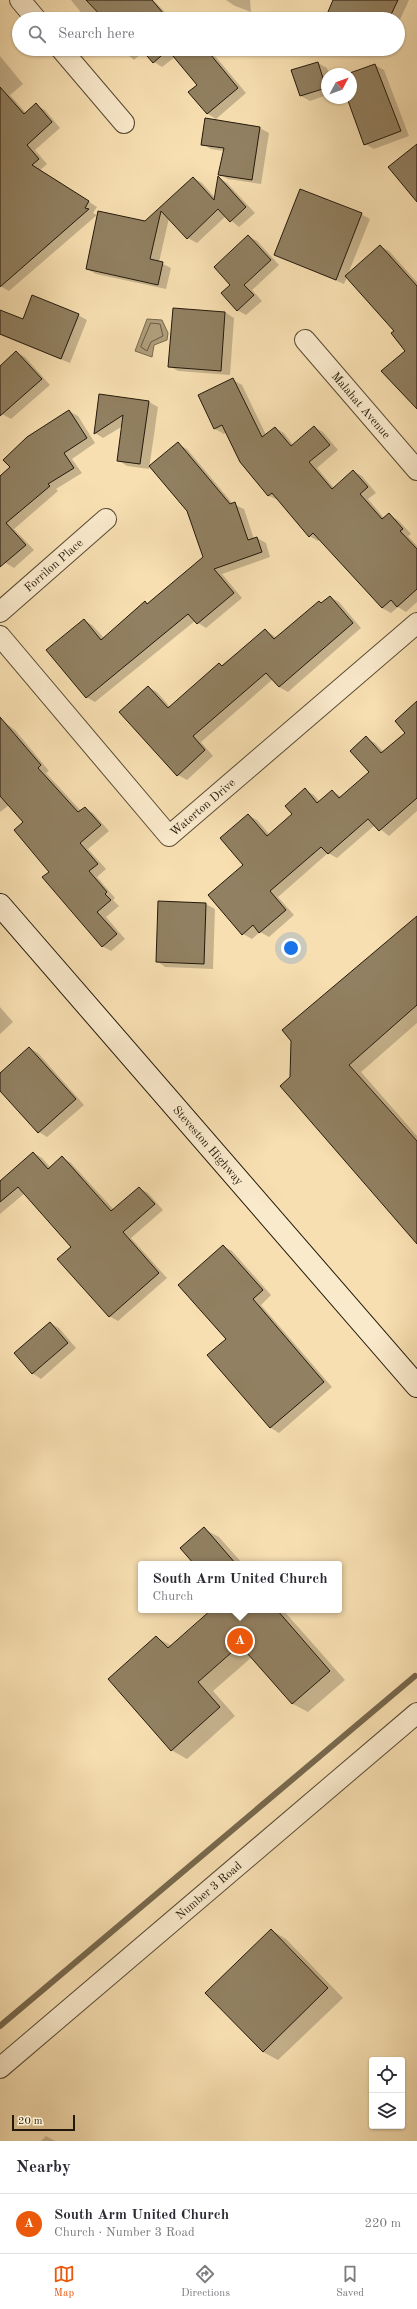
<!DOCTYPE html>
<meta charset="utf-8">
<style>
:root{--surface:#fff;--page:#f2f2f3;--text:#2b2b33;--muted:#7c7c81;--line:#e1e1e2;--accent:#ea580c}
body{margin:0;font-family:"Old Standard TT",serif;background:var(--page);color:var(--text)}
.controls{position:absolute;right:12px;bottom:12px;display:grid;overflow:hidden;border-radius:4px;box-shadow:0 1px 3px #0004}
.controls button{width:36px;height:36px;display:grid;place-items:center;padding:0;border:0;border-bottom:1px solid var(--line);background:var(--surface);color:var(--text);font:20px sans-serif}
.compass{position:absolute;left:321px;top:68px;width:36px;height:36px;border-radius:50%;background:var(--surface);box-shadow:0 1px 3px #0004;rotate:49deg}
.scale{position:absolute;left:12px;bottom:10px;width:63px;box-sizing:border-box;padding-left:4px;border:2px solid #23190b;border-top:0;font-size:11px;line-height:14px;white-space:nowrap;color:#23190b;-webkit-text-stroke:3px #faeacc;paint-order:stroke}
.you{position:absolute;left:291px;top:948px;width:14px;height:14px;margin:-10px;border:3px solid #fff;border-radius:50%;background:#1a73e8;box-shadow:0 0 0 6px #1a73e833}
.badge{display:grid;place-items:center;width:26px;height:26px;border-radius:50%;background:var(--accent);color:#fff;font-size:13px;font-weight:700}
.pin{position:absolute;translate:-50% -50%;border:2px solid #fff;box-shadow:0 1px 4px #0006}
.popup{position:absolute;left:138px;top:1561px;width:204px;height:52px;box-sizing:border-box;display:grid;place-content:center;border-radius:4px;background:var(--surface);filter:drop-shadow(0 1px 3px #0005);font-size:13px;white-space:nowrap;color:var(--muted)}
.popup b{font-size:15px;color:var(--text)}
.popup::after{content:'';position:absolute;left:50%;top:100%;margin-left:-8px;border:8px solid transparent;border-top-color:var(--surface)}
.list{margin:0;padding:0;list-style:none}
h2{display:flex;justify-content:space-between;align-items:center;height:52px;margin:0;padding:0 16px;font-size:17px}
h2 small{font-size:13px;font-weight:400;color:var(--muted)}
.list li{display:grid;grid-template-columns:26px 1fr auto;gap:12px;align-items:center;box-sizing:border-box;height:60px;padding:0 16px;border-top:1px solid var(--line)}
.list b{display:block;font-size:15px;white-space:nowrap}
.list p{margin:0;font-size:13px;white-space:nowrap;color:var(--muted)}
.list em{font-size:13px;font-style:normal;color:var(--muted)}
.icon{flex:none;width:22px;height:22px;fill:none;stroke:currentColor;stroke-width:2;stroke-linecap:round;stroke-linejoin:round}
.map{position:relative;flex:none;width:417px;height:2141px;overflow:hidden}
.search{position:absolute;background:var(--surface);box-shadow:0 1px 3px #0004;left:12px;right:12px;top:12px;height:44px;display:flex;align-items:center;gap:10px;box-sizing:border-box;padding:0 14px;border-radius:22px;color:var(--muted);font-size:15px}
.sheet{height:112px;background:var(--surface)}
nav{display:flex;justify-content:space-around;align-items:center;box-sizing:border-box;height:56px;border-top:1px solid var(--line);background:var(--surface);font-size:11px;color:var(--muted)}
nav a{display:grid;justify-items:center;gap:2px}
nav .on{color:var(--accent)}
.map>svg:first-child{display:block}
</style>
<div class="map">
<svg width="417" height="2141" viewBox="0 0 417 2141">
<rect width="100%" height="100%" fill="#f7dfb1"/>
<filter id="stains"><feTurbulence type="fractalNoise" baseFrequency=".005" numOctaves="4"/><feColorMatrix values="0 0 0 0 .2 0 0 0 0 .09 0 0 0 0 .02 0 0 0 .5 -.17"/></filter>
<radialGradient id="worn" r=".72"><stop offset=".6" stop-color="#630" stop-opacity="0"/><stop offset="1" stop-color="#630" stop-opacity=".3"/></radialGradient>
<path fill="#af9c79" stroke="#77684d" d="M147 319 162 320 168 333 167 340 154 345 152 357 135 351Z"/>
<path fill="#0003" d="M71 0H153L172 19H105L99 13 90 19 83 15Z
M226 0H250L251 12 235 6Z
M335 0H409L398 24V19H326Z
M121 49H197L208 52 216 57 246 93 216 119 208 114 190 92 198 85 175 57 162 67 154 62 144 51 134 60Z
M367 49H387L383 56Z
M0 56 23 84 10 95 26 113 36 105 45 110 60 128 35 150 47 164 40 170 97 207 93 213 97 215 9 291 0 286Z
M318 63 327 68 329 74 327 95 310 101 301 96Z
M375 65 384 70 409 136 374 149 365 144 348 98H351L350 74Z
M206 119 260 128 269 133 261 184 228 179 219 174 224 151 211 149 202 144Z
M193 178 202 183 215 198 219 178 227 183 255 213 239 227 226 216 197 243 188 238 169 218 159 262 171 268 166 289 96 274 87 269 145 222Z
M361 214 370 219 348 274 380 246 389 251 417 282V408L407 351 395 331 347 277 344 284 275 255Z
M248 236 257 241 279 265 252 290 262 301 246 315 237 310Z
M0 311 23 321 78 315 87 320 70 363 0 335Z
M225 312 234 318 230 375 178 371 169 366Z
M16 352 25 357 50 385 11 419 2 414 0 416V367Z
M233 380 242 385 266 435 275 428 284 433 293 445 314 427 323 432 338 450 317 468 334 488 353 471 362 476 376 493 368 499 384 518 389 515 398 520 411 534 408 536 417 546V602L406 612 398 607 391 613 382 608 320 539 318 541 309 536 278 500 269 496 240 462 226 432 224 434 215 429 199 396Z
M100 395 149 402 158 407 149 469 127 466 118 460 123 426 103 438 95 433Z
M69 411 78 416 95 443 72 459 82 473 56 489 58 491 14 529 34 550 14 568 4 562 0 565V477Z
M178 444 187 449 233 504 244 509 254 539 257 538 266 543 270 557 222 574 242 598 206 628 195 621 95 702 86 697 84 620 92 625 104 638 145 602 148 604 204 557Z
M330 597 339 602 361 628 288 692 279 687 273 679 201 742 213 756 187 780 178 775 120 712 148 687 157 692 170 707 265 630 277 638Z
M417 702V811L389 836 375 825 337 858 328 853 278 897 294 915 269 937 260 932 252 939 243 934 248 815 257 820 270 835 294 814 305 790 314 795 320 802 332 791 342 797 370 773 366 738 375 743 384 752 407 733Z
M0 719 15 730 49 771 46 773 81 811 85 808 93 813 109 831 88 849 106 869 97 877 115 898 113 900 119 906 106 917 125 939 111 951 102 946 51 872 25 822 9 805 0 812Z
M206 904 215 909 213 969 165 967 157 961Z
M417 917V1023L361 1072 417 1136V1243L291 1078Z
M0 1007 13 1022 0 1034Z
M29 1048 38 1053 84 1105 47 1137 39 1132 0 1089V1074Z
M33 1153 42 1158 51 1168 63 1158 71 1163 114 1210 139 1188 148 1193 163 1210 131 1238 167 1278 118 1321 109 1316 72 1247 25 1193 0 1214V1182Z
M223 1246 232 1251 271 1295 261 1305 332 1387 279 1433 271 1428 208 1355 227 1339Z
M50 1323 59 1328 76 1348 41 1379 32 1373Z
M204 1529 219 1537 243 1564H196Z
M213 1610H283L345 1680 308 1712 293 1704 252 1657 213 1691 235 1716 187 1759 171 1750 156 1637 172 1646Z
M271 1930 286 1939 343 1998 278 2060 263 2052Z
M46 2136 55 2141H41Z"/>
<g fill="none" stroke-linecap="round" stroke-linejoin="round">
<path stroke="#695a42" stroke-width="1" d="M151 323 160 324 163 336 151 342 147 351 141 347Z"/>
<path stroke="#77684d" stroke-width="6" d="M0 2026 415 1676"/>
</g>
<path fill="#918061" stroke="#23190b" d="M86 0H152L168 19H104Z
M333 0H398L389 19H325Z
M141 49H206L238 88 207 114 188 92 197 85 168 50 153 63Z
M318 62 326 88 300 96 291 70Z
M375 64 401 131 364 145 347 98H351V74H347Z
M0 87 24 114 36 103 52 122 27 145 39 159 32 165 89 201 85 208 89 209 0 287Z
M205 118 260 127 252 180 218 175 224 148 201 145Z
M417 144V202L388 167Z
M218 176 246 207 230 222 218 209 187 239 161 211 150 259 163 262 158 285 86 269 98 211 145 221 193 177 214 200Z
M300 189 362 213 336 280 274 255Z
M248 235 271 260 244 285 254 295 237 311 221 293 230 285 214 267Z
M380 245 417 286V409L381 371 405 351 391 333 394 331 345 276Z
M32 295 79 314 61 359 0 334V310L23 319Z
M173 308 225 312 221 371 168 367Z
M16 351 42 379 0 416V366Z
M233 378 262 437 275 427 291 446 314 426 330 445 309 462 332 489 353 470 368 487 360 494 382 519 389 513 403 529 400 531 417 549V589L397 607 391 600 382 608 313 533 309 537 272 493 268 496 240 462 222 425 214 429 198 395Z
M99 394 149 401 140 464 117 461 123 415 94 434Z
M69 410 87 438 64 453 74 468 48 484 50 486 6 523 26 545 0 567V476L10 467 3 460 27 437Z
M178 442 230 504 235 502 248 540 257 537 262 552 214 569 234 593 197 624 188 614 86 698 46 650 84 619 101 640 145 601 147 604 203 557 187 511 149 466Z
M330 596 353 623 279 687 266 673 193 736 205 750 177 776 119 712 148 686 168 708 219 663 222 666 265 629 274 639 319 601 321 603Z
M417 701V798L379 831 368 819 328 854 321 847 270 891 286 910 259 933 253 925 242 935 208 895 243 865 220 838 248 814 267 836 292 814 285 806 305 788 317 803 332 790 339 798 369 772 350 751 366 736 381 753 405 733 395 721Z
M0 717 41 765 38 768 78 812 85 807 101 825 80 843 98 864 89 871 107 892 105 894 111 900 97 912 117 934 102 947 42 877 49 872 14 830 23 822 0 796Z
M158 901 206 903 204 964 156 962Z
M417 916V1005L349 1065 417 1141V1244L280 1086 290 1077 291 1041 282 1030Z
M29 1047 76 1099 38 1133 0 1091V1073Z
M33 1152 48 1169 62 1156 111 1211 139 1187 155 1204 123 1232 159 1273 109 1317 57 1259 71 1247 18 1187 0 1202V1181Z
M223 1245 263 1290 253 1299 324 1382 270 1428 207 1355 226 1339 178 1285Z
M50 1322 68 1343 32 1374 14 1353Z
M204 1527 236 1564H194L180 1548Z
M211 1610H277L330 1671 292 1704 240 1645 198 1682 220 1707 171 1751 108 1679 156 1636 168 1648Z
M271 1929 328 1988 263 2052 205 1993Z"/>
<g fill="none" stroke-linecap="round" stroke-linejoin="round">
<defs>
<g id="minor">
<path d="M20 0 36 19"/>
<path d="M61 49 124 123"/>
<path id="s1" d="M305 340 417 470"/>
<path id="s2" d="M0 612 106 519"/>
<path id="s3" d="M0 636 169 836 417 623"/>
<path id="s4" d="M0 2068 417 1713"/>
</g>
<g id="secondary">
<path id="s5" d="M0 905 417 1386"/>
</g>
</defs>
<use href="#minor" stroke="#584a34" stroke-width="22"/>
<use href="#secondary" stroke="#23190b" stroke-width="24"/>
<use href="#minor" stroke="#faeacc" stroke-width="20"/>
<use href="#secondary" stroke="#faeacc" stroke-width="22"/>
</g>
<g text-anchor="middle" stroke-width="4" stroke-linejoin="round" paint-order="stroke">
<g font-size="12" fill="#23190b" stroke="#faeacc">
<text dy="4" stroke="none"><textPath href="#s1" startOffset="86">Malahat Avenue</textPath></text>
<text dy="4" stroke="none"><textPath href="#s2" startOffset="71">Forrilon Place</textPath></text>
<text dy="4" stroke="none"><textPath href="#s3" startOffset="306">Waterton Drive</textPath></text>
<text dy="4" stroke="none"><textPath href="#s5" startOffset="318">Steveston Highway</textPath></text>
<text dy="4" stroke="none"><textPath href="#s4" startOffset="274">Number 3 Road</textPath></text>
</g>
</g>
<rect width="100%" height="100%" filter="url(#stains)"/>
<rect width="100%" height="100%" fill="url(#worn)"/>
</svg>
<div class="controls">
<button><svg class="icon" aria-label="locate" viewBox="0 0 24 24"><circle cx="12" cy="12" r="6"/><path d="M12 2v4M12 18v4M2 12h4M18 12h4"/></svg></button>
<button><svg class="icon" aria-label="layers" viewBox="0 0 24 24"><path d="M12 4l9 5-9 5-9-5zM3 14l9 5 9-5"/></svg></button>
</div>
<svg class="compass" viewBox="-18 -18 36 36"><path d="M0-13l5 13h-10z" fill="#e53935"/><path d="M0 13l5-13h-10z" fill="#7c7c81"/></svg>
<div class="scale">20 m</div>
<div class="you"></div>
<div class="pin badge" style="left:240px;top:1641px">A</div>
<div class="popup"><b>South Arm United Church</b>Church</div>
<div class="search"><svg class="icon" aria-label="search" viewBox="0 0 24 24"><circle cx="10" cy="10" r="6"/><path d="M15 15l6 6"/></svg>Search here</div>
</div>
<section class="sheet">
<h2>Nearby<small></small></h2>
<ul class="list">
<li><span class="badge">A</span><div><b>South Arm United Church</b><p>Church · Number 3 Road</p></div><em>220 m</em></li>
</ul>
</section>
<nav>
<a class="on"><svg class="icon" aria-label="map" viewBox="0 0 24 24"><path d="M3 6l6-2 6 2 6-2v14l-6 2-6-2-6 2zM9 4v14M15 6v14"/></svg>Map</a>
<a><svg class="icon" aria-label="directions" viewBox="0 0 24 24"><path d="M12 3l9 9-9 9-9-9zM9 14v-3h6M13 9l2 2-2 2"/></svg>Directions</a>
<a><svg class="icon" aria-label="saved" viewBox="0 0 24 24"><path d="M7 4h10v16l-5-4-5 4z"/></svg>Saved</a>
</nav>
